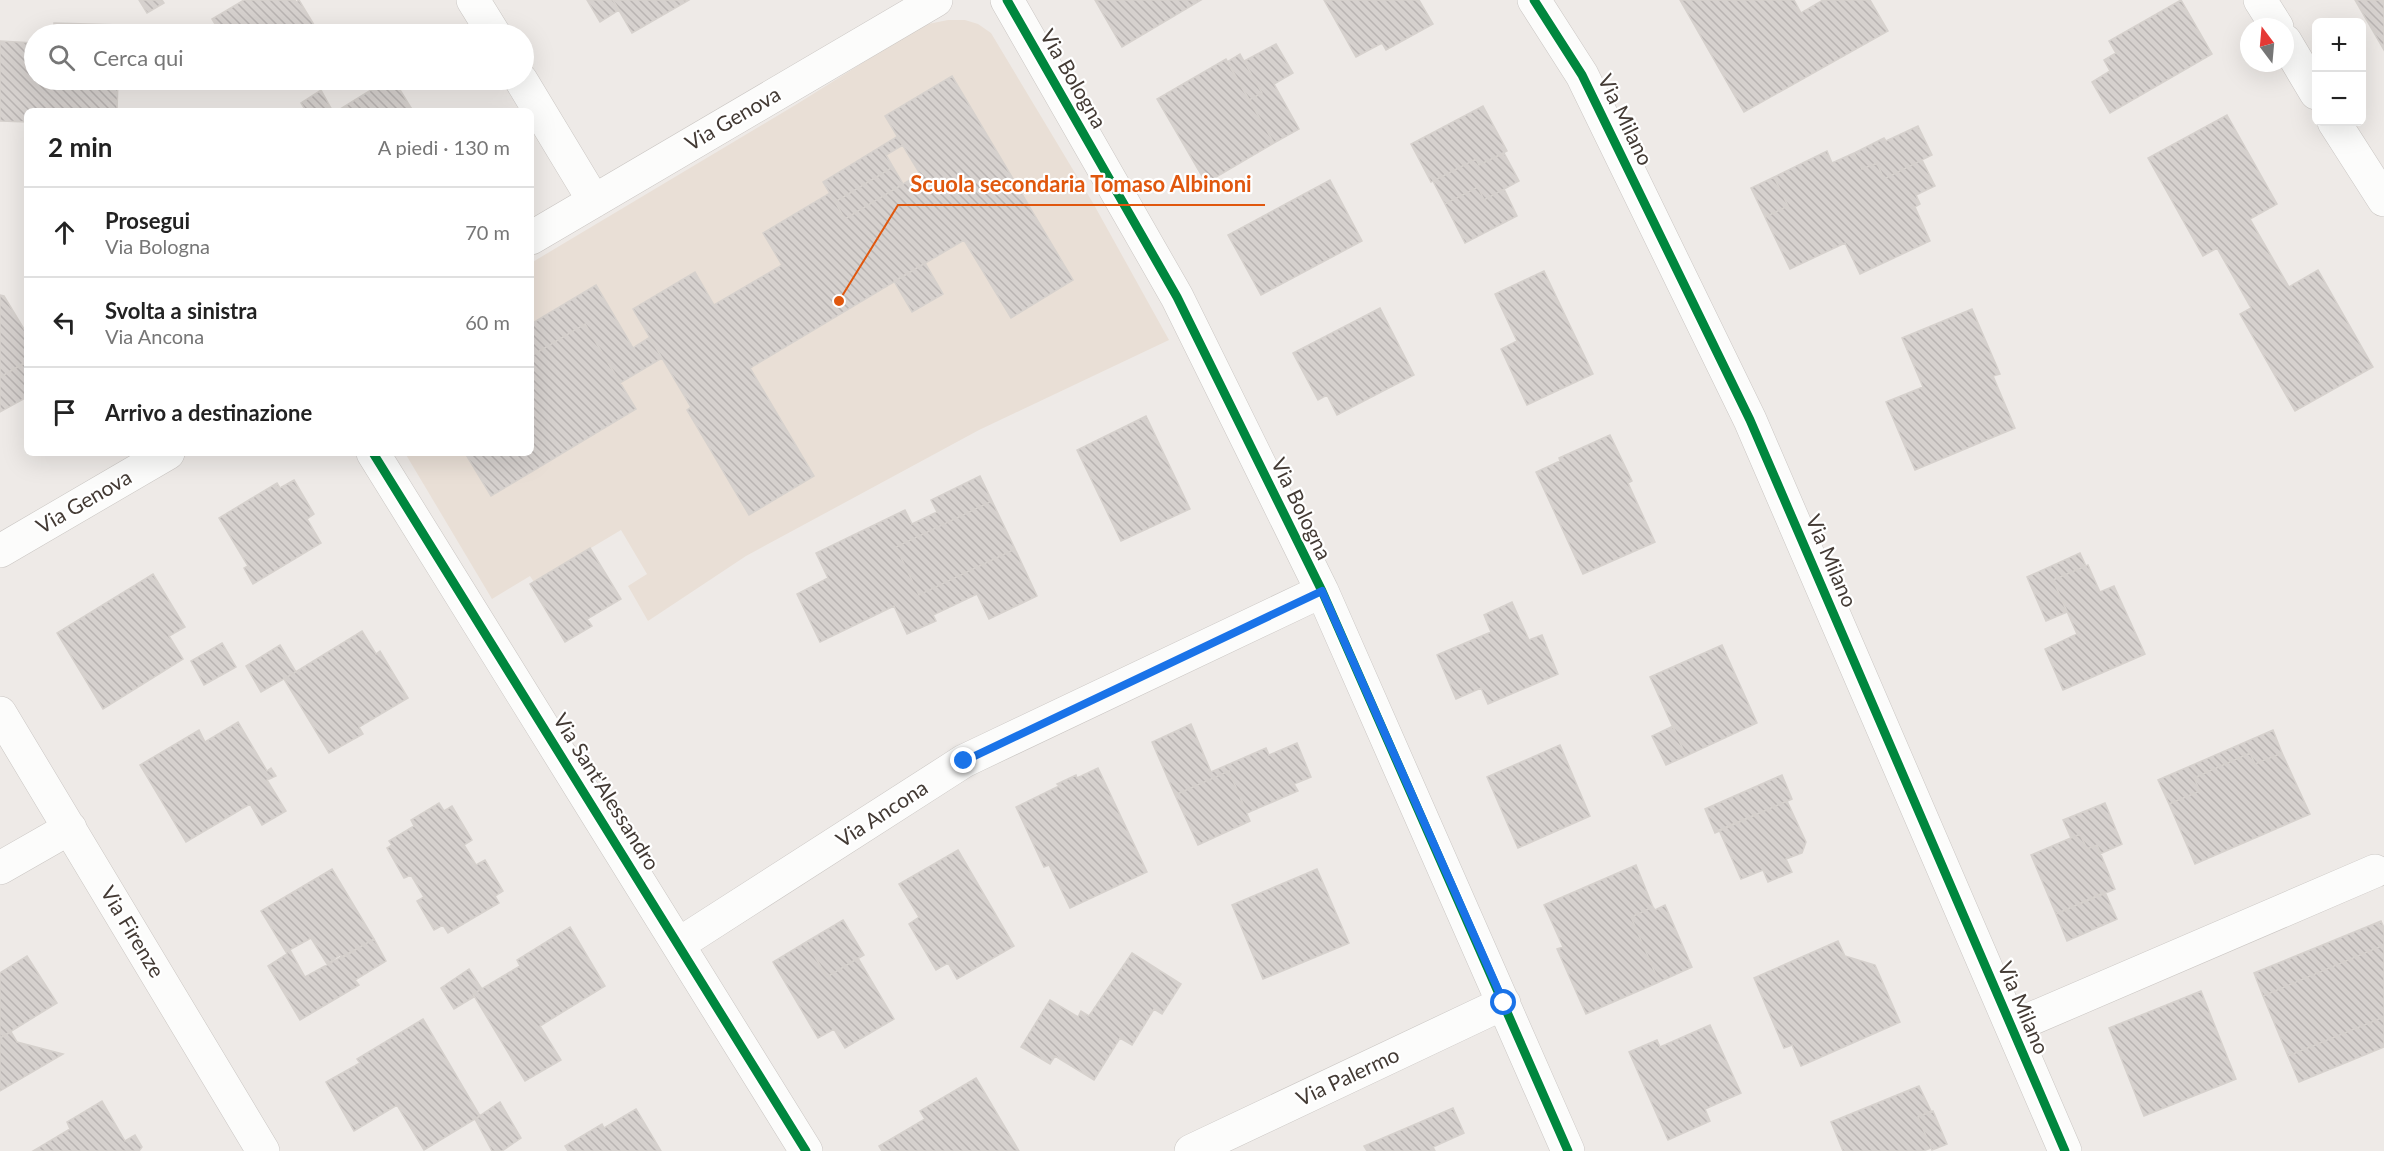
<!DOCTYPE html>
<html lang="it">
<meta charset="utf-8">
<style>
:root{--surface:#fff;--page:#f2f2f2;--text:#222;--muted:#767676;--line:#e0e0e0}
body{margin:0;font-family:Lato,sans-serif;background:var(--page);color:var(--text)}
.controls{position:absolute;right:18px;top:18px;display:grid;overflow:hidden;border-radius:9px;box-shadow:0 6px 24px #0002}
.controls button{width:54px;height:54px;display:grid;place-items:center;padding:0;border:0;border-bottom:2px solid var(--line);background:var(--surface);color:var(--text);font:30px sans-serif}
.compass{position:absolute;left:2240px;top:18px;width:54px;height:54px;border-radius:50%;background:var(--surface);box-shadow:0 6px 24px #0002;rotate:344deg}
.stop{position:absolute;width:18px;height:18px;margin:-14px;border:4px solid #1a73e8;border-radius:50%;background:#fff}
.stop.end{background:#1a73e8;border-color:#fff;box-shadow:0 2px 6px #0008}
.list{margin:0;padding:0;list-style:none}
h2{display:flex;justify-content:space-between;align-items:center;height:78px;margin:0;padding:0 24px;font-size:26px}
h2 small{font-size:20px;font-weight:400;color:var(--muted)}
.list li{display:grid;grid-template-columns:39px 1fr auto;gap:18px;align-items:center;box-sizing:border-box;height:90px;padding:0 24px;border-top:2px solid var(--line)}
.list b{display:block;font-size:22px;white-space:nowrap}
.list p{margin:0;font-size:20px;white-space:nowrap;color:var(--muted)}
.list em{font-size:20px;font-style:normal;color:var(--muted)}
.icon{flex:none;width:33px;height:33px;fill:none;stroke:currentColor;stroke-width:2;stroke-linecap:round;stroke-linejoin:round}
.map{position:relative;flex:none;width:2384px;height:1151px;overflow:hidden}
.search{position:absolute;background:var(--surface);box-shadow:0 6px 24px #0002;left:24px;top:24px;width:510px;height:66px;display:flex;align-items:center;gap:15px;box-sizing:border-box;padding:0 21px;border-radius:33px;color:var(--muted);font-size:22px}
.panel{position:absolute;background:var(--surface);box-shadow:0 6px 24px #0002;left:24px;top:108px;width:510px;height:348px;border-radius:9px}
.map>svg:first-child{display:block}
</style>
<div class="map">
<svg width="2384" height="1151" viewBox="0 0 2384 1151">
<defs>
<pattern id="building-back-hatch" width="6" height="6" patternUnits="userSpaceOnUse" patternTransform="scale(1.5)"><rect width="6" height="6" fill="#d6d1ce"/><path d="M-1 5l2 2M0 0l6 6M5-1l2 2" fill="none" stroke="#b9b4b2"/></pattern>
</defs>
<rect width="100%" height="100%" fill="#eeeae7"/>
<path fill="#e9dfd6" d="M948 20H965L978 24 991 33 1093 203 1169 340 979 430 746 556 648 621 628 586 647 574 621 530 534 582 530 576 492 599 405 453H531V263L797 104 923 25Z"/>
<path fill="url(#building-back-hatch)" stroke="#d6d1cd" stroke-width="1.5" d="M139 0H162L164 3 147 13Z
M244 0H295L296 2 299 0 319 33 315 34H221L212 19Z
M587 0H613L619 10 600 22Z
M613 0H689L632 33Z
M1095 0H1201L1122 47Z
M1324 0H1419L1433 24 1386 50 1382 43 1356 57Z
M1680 0H1794L1801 13 1823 0H1870L1888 31 1744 112Z
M2181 0 2212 54 2110 113 2092 82 2110 71 2104 60 2116 53 2109 41Z
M2355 0H2384V50Z
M54 23 121 25 120 34H53Z
M0 41 34 43V80H118L117 111H27V122L0 121Z
M1276 44 1293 73 1274 84 1299 129 1274 143 1249 100 1262 93 1244 61Z
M1240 54 1262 93 1249 100 1227 62Z
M1226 59 1274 143 1206 183 1157 99Z
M952 76 1073 280 1011 318 964 240 750 368 814 476 749 515 687 410 691 407 633 309 695 272 714 305 782 265 763 233 830 193 845 219 920 174 885 116Z
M387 80H394L413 111H337Z
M321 90 332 110 306 111 301 103Z
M1483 106 1507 151 1479 165 1476 159 1431 182 1411 144Z
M2227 115 2277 204 2250 219 2289 287 2318 270 2373 367 2295 411 2240 314 2251 308 2217 248 2203 256 2148 158Z
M1918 126 1932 155 1884 179 1877 163 1862 169 1854 153 1884 138 1886 141Z
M898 136 903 145 886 155 893 167 835 202 823 182Z
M1827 151 1832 163 1854 153 1862 169 1877 163 1884 179 1922 160 1935 186 1916 195 1920 204 1915 207 1930 241 1860 274 1845 243 1790 269 1765 217 1788 206 1774 177Z
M1504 153 1519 181 1484 200 1478 187 1445 204 1433 181 1476 159 1479 165Z
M893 167 903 184 845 219 835 202Z
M1774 177 1788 206 1765 217 1751 188Z
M1330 180 1362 241 1261 295 1228 235Z
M1478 187 1484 200 1504 189 1517 216 1465 243 1445 204Z
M925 263 943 294 912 312 894 281Z
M1544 271 1593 374 1527 405 1501 349 1517 341 1495 294Z
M596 285 633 348 650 337 662 358 620 383 585 324 531 356V324Z
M0 295 4 296 27 334V361L0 377Z
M1380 308 1414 375 1337 415 1327 395 1318 400 1293 353Z
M1972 309 2000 374 1993 376 2015 428 1915 470 1886 402 1923 387 1902 338Z
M585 324 636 409 491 496 465 453H531V356Z
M25 363 27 367V397L0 412V377Z
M1146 416 1190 509 1121 541 1077 450Z
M1610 435 1632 481 1628 483 1655 542 1583 574 1536 472 1560 461 1559 458Z
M980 476 992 501 896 547 919 595 1015 549 1037 596 989 619 977 594 933 615 936 621 907 634 894 606 820 642 797 594 828 578 816 553 905 510 912 524 937 512 931 500Z
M294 480 314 514 307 519 321 543 253 584 244 568 248 566 219 518 277 483 280 488Z
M992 501 1015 549 919 595 896 547Z
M590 548 621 599 587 619 592 626 565 642 530 584Z
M2080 553 2086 566 2053 580 2067 612 2046 621 2027 577Z
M2088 565 2100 592 2114 586 2145 654 2063 690 2045 649 2077 634 2053 580Z
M153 574 185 627 169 636 183 659 103 709 57 633Z
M1512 602 1529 640 1542 635 1558 674 1488 704 1481 688 1456 699 1437 655 1491 632 1484 615Z
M362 631 376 654 380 651 408 698 359 727 363 734 329 753 284 679Z
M222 643 236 667 204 685 191 661Z
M280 645 296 672 261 692 246 666Z
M1722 645 1757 723 1686 756 1650 677Z
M238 722 267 771 271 768 276 776 267 780 286 811 262 825 250 804 186 842 140 765 199 730 205 742Z
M1191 724 1211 772 1266 748 1269 755 1297 743 1311 777 1294 784 1298 791 1247 813 1229 771 1175 795 1152 742Z
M1673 726 1686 756 1666 765 1652 736Z
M2273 730 2282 753 2255 764 2250 753 2194 778 2200 791 2169 804 2158 780Z
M1560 745 1590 816 1518 848 1487 777Z
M2250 753 2255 764 2282 753 2310 814 2195 864 2169 804 2200 791 2194 778Z
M1098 768 1147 872 1070 908 1049 865 1044 867 1016 807 1059 786 1057 784 1076 775 1077 778Z
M1229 771 1250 821 1198 845 1175 795Z
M1782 775 1792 799 1715 833 1705 809Z
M1787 801 1806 842 1802 853 1786 859 1792 872 1768 882 1763 870 1741 879 1719 830Z
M439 803 444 811 452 806 472 840 464 845 476 865 485 860 503 891 495 896 499 903 448 933 443 925 434 930 417 901 424 897 411 875 404 878 387 848 392 845 389 841 414 826 411 820Z
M2105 803 2122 844 2100 854 2097 845 2087 849 2080 834 2071 838 2063 820Z
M2080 834 2087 849 2097 845 2115 889 2056 914 2031 855Z
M958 850 1014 946 957 979 948 963 936 970 909 924 919 917 899 884Z
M1636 865 1653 907 1631 917 1659 982 1586 1014 1557 949 1563 947 1544 905Z
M332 869 374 939 342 958 340 955 327 964 311 938 286 952 261 911Z
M1317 869 1349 943 1263 979 1232 905Z
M2105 892 2117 919 2067 941 2056 914Z
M1665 905 1692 967 1659 982 1631 917 1653 907 1655 910Z
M843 920 864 955 827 977 806 942Z
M2381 921 2384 928V945L2263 996 2254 973Z
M570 927 605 986 540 1026 561 1060 525 1081 473 994 520 966 517 960Z
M374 939 386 961 355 980 359 985 300 1020 268 966 287 954 286 952 290 950 305 977Z
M1838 941 1845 956 1875 965 1900 1022 1801 1066 1792 1045 1784 1048 1754 978Z
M806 942 827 977 858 958 894 1019 845 1048 834 1029 818 1038 773 962Z
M2384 945V1017L2288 1056 2263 996Z
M1132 953 1181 984 1162 1014 1154 1009 1132 1045 1120 1038 1094 1080 1055 1056 1050 1064 1021 1047 1050 1000 1078 1017 1081 1011 1089 1016Z
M27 956 57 1003 0 1038V973Z
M469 969 482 989 473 994 474 997 454 1009 441 988Z
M2201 991 2236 1079 2144 1116 2109 1028Z
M2384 1017V1047L2299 1082 2288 1056Z
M423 1019 480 1116 424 1150 397 1105 354 1131 326 1082 360 1063 357 1059Z
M1710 1025 1741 1093 1705 1109 1710 1121 1668 1140 1629 1052 1657 1040 1660 1047Z
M11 1032 17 1042 63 1054 0 1091V1038Z
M976 1078 1019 1151H882L879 1146 925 1119 920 1111Z
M1919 1086 1931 1111 1918 1117 1931 1148 1923 1151H1843L1831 1122Z
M102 1101 125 1141 135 1135 142 1147 139 1151H33L70 1129 67 1122Z
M500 1102 521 1138 502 1151H492L475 1119Z
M1453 1108 1464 1133 1433 1147 1435 1151H1367L1364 1146Z
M636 1109 661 1151H568L565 1146 602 1124 604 1128Z
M1933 1111 1947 1144 1932 1150 1918 1117Z"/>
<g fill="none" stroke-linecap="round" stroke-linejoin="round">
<defs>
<path id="street" d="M473 0 494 34
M1007 0 1177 297 1322 591 1568 1151
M1534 0 1582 75 1750 420 2065 1151
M2260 0 2277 27
M2285 41 2316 93
M521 80 594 201
M2334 122 2384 200
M531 238 936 0
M373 453 806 1151
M0 551 168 453
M0 713 263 1151
M0 868 70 828
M679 944 964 761 1322 591
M2012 1027 2375 871
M1191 1151 1504 1003"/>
</defs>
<use href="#street" stroke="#cac6c3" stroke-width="34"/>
<use href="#street" stroke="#fcfcfb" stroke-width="33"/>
<defs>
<path id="cycleway" d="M1007 0 1177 297 1322 591 1568 1151
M1534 0 1582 75 1750 420 2065 1151
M373 453 806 1151"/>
</defs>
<use href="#cycleway" stroke="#fff" stroke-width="13"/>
<use href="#cycleway" stroke="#00873e" stroke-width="9"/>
</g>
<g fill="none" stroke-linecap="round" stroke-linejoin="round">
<path stroke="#1a73e8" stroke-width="8" d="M964 761 1322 591 1504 1003"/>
</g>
<g text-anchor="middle" stroke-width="4.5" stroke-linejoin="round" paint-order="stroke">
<g font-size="21" fill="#433a34" stroke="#fff">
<text transform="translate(1073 79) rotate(60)" y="7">Via Bologna</text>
<text transform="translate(733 119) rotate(-30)" y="7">Via Genova</text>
<text transform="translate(1625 120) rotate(64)" y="7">Via Milano</text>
<text transform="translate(84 502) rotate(-30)" y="7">Via Genova</text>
<text transform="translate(1301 509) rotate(64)" y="7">Via Bologna</text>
<text transform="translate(1831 561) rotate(67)" y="7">Via Milano</text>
<text transform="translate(606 792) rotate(58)" y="7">Via Sant'Alessandro</text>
<text transform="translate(882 814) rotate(-33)" y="7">Via Ancona</text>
<text transform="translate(132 932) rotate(59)" y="7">Via Firenze</text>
<text transform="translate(2023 1008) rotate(67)" y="7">Via Milano</text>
<text transform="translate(1348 1077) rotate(-25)" y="7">Via Palermo</text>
</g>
</g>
<path fill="none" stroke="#e0570e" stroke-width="2" d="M839 301L898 205H1265"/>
<circle fill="#e0570e" stroke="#fff" stroke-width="2" cx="839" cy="301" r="6"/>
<g font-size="22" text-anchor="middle" font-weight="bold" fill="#e0570e" stroke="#fff" stroke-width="4.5" stroke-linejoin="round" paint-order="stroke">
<text x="1081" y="192">Scuola secondaria Tomaso Albinoni</text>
</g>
</svg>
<div class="controls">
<button>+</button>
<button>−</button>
</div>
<svg class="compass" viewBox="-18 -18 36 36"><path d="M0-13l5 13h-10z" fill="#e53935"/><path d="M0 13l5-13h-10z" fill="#767676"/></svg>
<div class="stop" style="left:1504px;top:1003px"></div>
<div class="stop end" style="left:964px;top:761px"></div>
<div class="search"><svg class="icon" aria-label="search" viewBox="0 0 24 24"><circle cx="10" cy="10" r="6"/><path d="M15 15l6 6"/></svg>Cerca qui</div>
<section class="panel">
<h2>2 min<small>A piedi · 130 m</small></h2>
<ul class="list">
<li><svg class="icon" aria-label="ahead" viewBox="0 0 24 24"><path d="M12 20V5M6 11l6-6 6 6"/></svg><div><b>Prosegui</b><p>Via Bologna</p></div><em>70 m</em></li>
<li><svg class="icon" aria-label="left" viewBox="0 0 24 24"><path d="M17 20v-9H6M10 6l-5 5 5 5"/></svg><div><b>Svolta a sinistra</b><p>Via Ancona</p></div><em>60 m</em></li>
<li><svg class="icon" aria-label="arrive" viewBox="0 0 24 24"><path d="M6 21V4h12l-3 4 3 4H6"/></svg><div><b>Arrivo a destinazione</b></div></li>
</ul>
</section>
</div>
